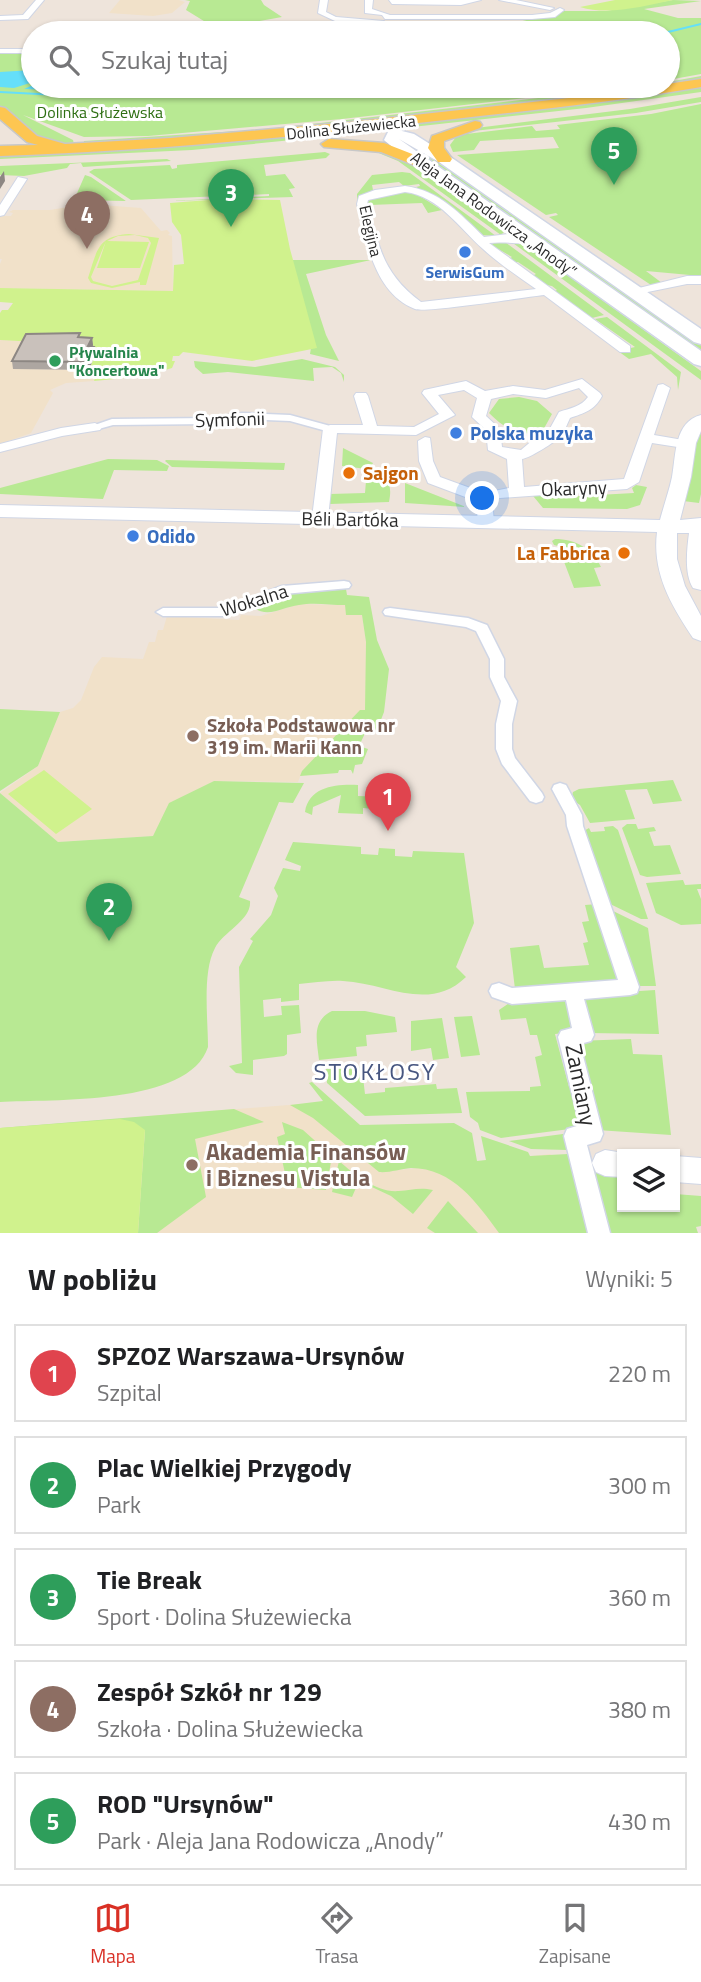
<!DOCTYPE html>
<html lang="pl">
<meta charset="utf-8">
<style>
:root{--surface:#fff;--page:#f2f2f2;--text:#202124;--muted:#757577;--line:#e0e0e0;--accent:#d93025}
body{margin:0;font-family:"Titillium Web",sans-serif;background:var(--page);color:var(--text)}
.controls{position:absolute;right:21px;bottom:21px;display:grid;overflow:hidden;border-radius:0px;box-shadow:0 2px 5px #0004}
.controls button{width:63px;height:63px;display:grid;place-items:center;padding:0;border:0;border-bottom:2px solid var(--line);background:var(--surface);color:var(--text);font:35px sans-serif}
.you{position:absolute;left:483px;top:499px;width:24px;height:24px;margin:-18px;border:5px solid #fff;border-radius:50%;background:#1a73e8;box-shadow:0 0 0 10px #1a73e833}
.badge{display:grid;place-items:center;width:46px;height:46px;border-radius:50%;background:var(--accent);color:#fff;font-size:23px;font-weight:700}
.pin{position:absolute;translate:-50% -58px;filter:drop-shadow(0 2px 4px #0008)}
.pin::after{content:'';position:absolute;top:37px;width:24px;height:21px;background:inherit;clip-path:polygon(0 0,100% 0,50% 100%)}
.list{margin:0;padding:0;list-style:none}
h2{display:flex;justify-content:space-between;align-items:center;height:91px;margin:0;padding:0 28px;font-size:30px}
h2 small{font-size:23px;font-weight:400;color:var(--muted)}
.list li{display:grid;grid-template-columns:46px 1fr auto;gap:21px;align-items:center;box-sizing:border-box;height:98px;margin:0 14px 14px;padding:0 14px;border:2px solid var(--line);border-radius:0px}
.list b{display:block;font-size:26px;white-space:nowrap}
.list p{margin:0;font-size:23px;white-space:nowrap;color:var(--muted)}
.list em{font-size:23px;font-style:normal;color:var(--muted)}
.icon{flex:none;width:38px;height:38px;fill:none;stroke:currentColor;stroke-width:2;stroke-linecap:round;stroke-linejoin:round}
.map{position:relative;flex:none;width:701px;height:1233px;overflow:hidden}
.search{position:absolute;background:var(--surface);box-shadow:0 2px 5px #0004;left:21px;right:21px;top:21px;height:77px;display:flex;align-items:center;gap:18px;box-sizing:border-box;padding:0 24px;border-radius:38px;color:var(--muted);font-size:26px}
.sheet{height:651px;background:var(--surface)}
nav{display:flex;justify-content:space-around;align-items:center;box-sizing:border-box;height:98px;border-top:2px solid var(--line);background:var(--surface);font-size:19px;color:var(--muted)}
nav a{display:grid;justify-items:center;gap:4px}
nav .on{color:var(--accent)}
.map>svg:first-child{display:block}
</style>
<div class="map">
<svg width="701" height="1233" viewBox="0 0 701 1233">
<rect width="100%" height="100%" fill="#eee4db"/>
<path fill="#f1e1c9" d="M120 0H179L185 2 172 13 153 16 109 13Z
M86 204 141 208 161 231 167 230 170 233 168 235 172 236 173 291 0 288V264L2 259H0V216H11L13 213 9 212 13 210H50Z
M0 340 23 341 14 369 98 370 94 381 66 383 50 390 53 393 31 433 0 444Z
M299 604 346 605 362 615 366 642V710L302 771 298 782 214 781 170 803 153 836 58 842 0 793 38 766 60 712 73 708 81 700 94 667 102 657 143 659 149 642H155L158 630H163L167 616 239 620 241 615 261 616Z
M314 1103 389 1171 550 1154 560 1162 587 1233H0V1128Z"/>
<path fill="#b8e993" d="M185 0H261L264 5 282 17 242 24 212 26 186 10 190 1Z
M673 0 701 1 644 9 678 18H701V74L668 80V33H458L459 28 475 27 481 31 564 11H606Z
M33 53V86H630L342 119 148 136 84 137 23 115 73 140 74 144H84V141L238 131 241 135C202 138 162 141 123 143 99 145 71 148 48 142 28 136 19 117 0 109V54Z
M701 76V80C665 87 629 92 593 97L297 130 294 126 642 86H668V82Z
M701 85V92L586 108 403 128 420 123Z
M701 97V102L636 113 464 132 476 128 630 109Z
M701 104V276L646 271 662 283 651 285 549 217 558 215 556 213 546 215 457 155 559 148 553 137 480 141 474 150 453 152 450 145 456 137 466 134 532 126 536 131 560 129 557 125 651 114Z
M356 131 373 132 192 150 0 159V153L182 145Z
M407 140 701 344V354L398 141Z
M369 149 405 158 506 230 501 235 398 161Z
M325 152 330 154 326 158 264 165 266 176 285 174 295 188 289 189 293 197 170 201 269 196V194L131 200 89 172 94 169 170 165 172 169 177 168V165Z
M167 159 171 161 83 167 81 163 70 164 67 168 24 176 0 175V166Z
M402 172 410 173 496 236 480 235 446 204 416 187 420 186 419 184 404 186 399 182 372 185 373 190 357 200V194L372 175Z
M85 175 91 177 126 201 74 200Z
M407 191 415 193 442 210 428 213 422 203 370 205 368 202 370 199Z
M506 238 520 241 701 371V380Z
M501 239 604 315 592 318 555 291 557 290 552 286 546 285 532 276 536 274 518 262H514L509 259 512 257 491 245Z
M292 260H371L306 274 326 335 339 361 310 354 311 348H316Z
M607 317 681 372 678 390 677 377 651 354 629 359 618 351 635 347 595 319Z
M302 359 335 367 344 375V382L341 373 332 367 313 368 314 381 228 372 203 374 195 367 194 361 255 367Z
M519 397 537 401 552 414 542 432C520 438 504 428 489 413L499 399Z
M701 429V494L699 503 683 501 690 448Z
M343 448 373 463 370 469C387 478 393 482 389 502L330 504V494L365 493 367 469 342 466Z
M108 459 157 460 169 466 167 471 114 470 103 499 0 494V488Z
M165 461 166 460 285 463 284 470 172 467Z
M405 483 466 507 405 503Z
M636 485 647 487 640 505 627 509 543 508 529 491 541 493 544 498 634 493 632 488Z
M555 539C575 539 593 549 601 567L594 568 601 586 574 588 558 546 554 545 552 541Z
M308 589H346L347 595 369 597 377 640 389 669 384 712 377 730 367 729 359 746 368 749 362 764 355 765 353 774 351 770H339L338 773 300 776 302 771 360 710H365L366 642 362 615H346L345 605C330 605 313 602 299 605 283 607 269 618 254 608L284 592Z
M0 709 60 712 38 766 0 791Z
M673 780 682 801 653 804 647 789 625 790 635 819 590 823 580 805 571 799 573 792 579 789Z
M214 781 304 783 293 803 279 802 239 897 250 901C252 920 223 932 215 948 202 972 208 1019 208 1047 189 1106 52 1099 0 1102V793L58 842 153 836 169 803Z
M358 785V796L386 797V810L363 808V814L338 813 341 795 313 807 312 815 305 812C309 786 337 784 358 785Z
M627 824H636L638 829 654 827 656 831 649 832 654 846 670 845 681 874 647 877 640 875 622 828Z
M613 826 618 830 648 919H641L606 902 582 832 589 828 591 832 605 831 604 827Z
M293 842 361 847V854L378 855 379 848 395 849V856L412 857 413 851 464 853 474 923 456 967 466 977C429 1013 386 983 343 981 329 980 313 983 299 984V1000L281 1002V998L263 1000 264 1017 282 1015 281 1006 299 1005 301 1033 287 1035V1054L284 1056 253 1060V1075L236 1073 229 1066 242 1063 239 967 253 941 250 939 271 915 278 896 274 888 283 868 300 871 301 866 285 860Z
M683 880 685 885 701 884V889H697L701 899V924L681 925 656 913 646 883Z
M598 904 623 980 515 989 510 948 539 945 544 968 589 965 583 943 588 942 582 922 589 921 585 905Z
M611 910 648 928 656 986H635Z
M655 990 659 1034 588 1033 579 995Z
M569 995 579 1031 555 1034 569 1087 575 1088 585 1127 501 1138 480 1130 478 1123 470 1117 466 1092 530 1091V1087L541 1086 535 1057 542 1055 537 1035H530L526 1018 501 1020 499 1010 515 999Z
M332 1011H365L395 1017 397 1032 366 1035 367 1046 356 1047 357 1056 319 1060C317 1041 311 1021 332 1011Z
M472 1016 480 1055 461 1057 454 1017Z
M442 1018 449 1058 433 1060 431 1048 411 1051V1021Z
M631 1039 633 1054 662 1055 671 1135 597 1130 576 1041Z
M358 1066 362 1069 365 1094 385 1092V1088L436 1084 437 1089 457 1088 462 1113 365 1116 327 1083 326 1069Z
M312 1082 360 1125 454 1123 472 1133 477 1161 486 1160 481 1136 528 1152 530 1156 568 1154 584 1221 592 1226 594 1233H499C477 1203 453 1168 411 1168 400 1169 389 1173 379 1172L313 1118 290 1105 323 1101 309 1083Z
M234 1109 264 1122 195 1139 206 1197 157 1233H138L145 1130 0 1139V1128Z
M282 1122 303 1130 332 1156 326 1190 288 1187 277 1137 285 1134Z
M563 1134 567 1150 531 1149 509 1141Z
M339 1161C355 1175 377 1193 399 1191 411 1190 420 1187 433 1190L413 1214 391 1196 359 1181 352 1197 332 1192Z
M592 1170 622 1172V1207H675V1194L701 1196V1226L696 1227 698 1233H608Z
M448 1201 478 1233H435L427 1228Z"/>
<path fill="#d0f28d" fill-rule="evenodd" d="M615 0H673C643 6 609 16 580 7Z
M221 199 280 200 290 249 317 348 252 361 183 352 179 356H173L172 361H175L172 368 146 376 94 381 98 370H89L95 355 89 354 93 345 0 340V313L2 310H8L13 303 0 302V288L173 291 174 265 184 264 181 235 172 222 170 203Z
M129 234 159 238 146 285H140V282L112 288 91 283 88 278C97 251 97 236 129 234ZM135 235 148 238 151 243 138 280 112 286 93 281 91 277 106 241 97 268H140L149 242 107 241 118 236Z
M44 770 92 809 56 834 8 794Z
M120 1119 134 1122 145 1130 138 1233H0V1128Z"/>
<path fill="#65dff9" d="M33 70V82L14 88 0 87V72Z
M33 85V86H246L112 92 24 89Z"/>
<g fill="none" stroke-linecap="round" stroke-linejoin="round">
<path stroke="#65dff9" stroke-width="2" d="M664 33 701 24
M0 92 96 97 326 86"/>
<defs>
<path id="pedestrian" d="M242 413 290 415 334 427 336 429 330 432 290 421 242 419 211 424 113 425 95 430 89 427 112 419 211 418Z
M344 581 349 582 351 585 349 588 284 594 223 616H163L156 612 163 608H222L282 586Z
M390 608 468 618 487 625 504 659V677L517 701 512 724V749L515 758 542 793 544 797 542 801 536 803 530 801 502 764 496 749V724L501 701 490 677V659L476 631 466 627 385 615 383 612 385 609Z
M560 783 566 785 582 815 583 826 639 987 637 993 630 995 584 999 594 1035 591 1041 580 1044 603 1134 600 1141 587 1145 610 1233H588L564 1136 567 1129 580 1125 558 1037 561 1031 572 1028 566 1000 512 1004 492 997 489 991 492 985 499 983 512 988 618 980 567 826 566 815 552 789 554 785Z"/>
<path id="minor" d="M36 0H44L28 19 0 20V16L23 15Z
M320 0H328L326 12 336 17 384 21 380 23 335 21 318 13Z
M365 0H373L372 9 390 15H532L550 13 560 8 564 10 555 17 532 19H385L382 15 365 13Z
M389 0H481L461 5 392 4Z
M499 0H516L554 8 550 10Z
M0 49H33V53H0Z
M18 177 27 179 4 215 0 216V205Z
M405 186C439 190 460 214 484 237L508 234 535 239V243C519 245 506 241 489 243L630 346V352H620L544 295C526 297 425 313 415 309 374 293 366 240 357 204L359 196 375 190ZM405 192C439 196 459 228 483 249 499 264 518 276 536 289L421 302C383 274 379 247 367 204L368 200Z
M687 276H701V284H687L633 295 627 291Z
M582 379 600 393 602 396C594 411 584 413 570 418 567 424 564 434 558 439 551 444 530 458 522 459L524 487 624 479 658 385 663 384 670 388 654 435 689 441 691 444 684 448 652 443 639 482 627 489 500 498 492 500 494 522 486 527 478 522 476 501 428 483 419 461 418 441 425 437 430 438 433 461 440 477 484 493 509 488 507 459 488 450 486 430 472 417 477 398 464 390 438 395 455 415 416 435 337 433 328 518 320 523 312 518 323 429 330 425H363L354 396 356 393H366L368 396 377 426 414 427 439 414 422 393 424 390 466 381 485 391 513 386 545 390ZM579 388 588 397C581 407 570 408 559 412L548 432 534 439 521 450 502 447 500 429 486 416 491 399 513 394 546 398Z
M95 423 102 427 100 430 62 436 0 452V444L61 428Z
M605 1150 630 1154H622V1177L605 1176 596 1172 592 1163 596 1154Z
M675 1156 701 1158V1184L675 1182Z"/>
<path id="tertiary" d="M701 415V431L696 443 691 477 680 520 701 518V590L693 588C684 574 687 549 689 533H677V559L685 586 701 616V641L693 638C671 605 652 573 657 532L0 517V505L660 520C664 505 669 491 672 477 676 455 674 422 701 415Z"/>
<path id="secondary" d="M394 129 414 134 449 156 701 329V344L694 342 439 162 399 139 701 351V366L694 364 414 165 384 140 389 130Z"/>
<path id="primary" d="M701 79V87C619 101 537 110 454 119 303 136 152 151 0 156V146L38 145 27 142 0 119V107L5 108 37 136 65 144 171 138 341 123 578 97Z
M475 121 480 122 482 125 480 128 444 141V148L452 159 450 162H438L428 148 432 136Z
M329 139 384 143 425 159 427 162 419 167 381 152 324 147 321 144Z"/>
</defs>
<use href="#pedestrian" stroke="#d0d6e5" stroke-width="3"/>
<use href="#minor" stroke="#d0d6e5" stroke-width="2"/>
<use href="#tertiary" stroke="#d0d6e5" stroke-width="2"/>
<use href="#secondary" stroke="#d0d6e5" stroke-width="3"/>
<use href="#primary" stroke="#c8c8c8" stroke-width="3"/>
<use href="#pedestrian" fill="#fff" fill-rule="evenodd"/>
<use href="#minor" fill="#fff" fill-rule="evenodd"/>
<use href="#tertiary" fill="#fff" fill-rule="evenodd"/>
<use href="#secondary" fill="#fff" fill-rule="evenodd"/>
<use href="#primary" fill="#fdc651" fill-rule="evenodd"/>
</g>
<path fill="#ada6a1" d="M80 337 92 338 93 347 95 354 89 370 13 369 12 361Z"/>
<path fill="#8d8783" d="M4 171 5 181 0 189V177Z
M92 338 93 345 89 354 88 346Z
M94 347 95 354 89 370 88 362Z"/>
<path fill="#c9c1bb" stroke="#8d8783" stroke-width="2" d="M80 333 78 337 92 338 88 346 94 347 88 362 12 361 26 334Z"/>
<g fill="#3f7fe0" stroke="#fff" stroke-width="2.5">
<circle cx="465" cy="252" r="7"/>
<circle cx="456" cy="433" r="7"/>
<circle cx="133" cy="536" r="7"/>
</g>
<circle fill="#2e9e5b" stroke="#fff" stroke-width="2.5" cx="55" cy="361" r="7"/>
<g fill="#e8710a" stroke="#fff" stroke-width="2.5">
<circle cx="349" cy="473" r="7"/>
<circle cx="624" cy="553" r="7"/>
</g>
<g fill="#8d6e63" stroke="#fff" stroke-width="2.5">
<circle cx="193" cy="736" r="7"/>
<circle cx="192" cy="1165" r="7"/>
</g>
<g text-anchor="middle" stroke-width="6" stroke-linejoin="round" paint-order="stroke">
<g font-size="16" fill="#2e6f13" stroke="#fff">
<text x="100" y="118">Dolinka Służewska</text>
</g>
<g font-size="16" fill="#2b2b2b" stroke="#fff">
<text transform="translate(351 127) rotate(-6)" y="6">Dolina Służewiecka</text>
<text transform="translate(494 214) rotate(36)" y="6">Aleja Jana Rodowicza „Anody”</text>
<text transform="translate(371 231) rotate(77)" y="6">Elegijna</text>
</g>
<g font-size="16" font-weight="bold" fill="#366cbe" stroke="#fff">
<text x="465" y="278">SerwisGum</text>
</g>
<g font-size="16" font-weight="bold" fill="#27864d" stroke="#fff" text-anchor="start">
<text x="69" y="358">Pływalnia<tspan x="69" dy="18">"Koncertowa"</tspan></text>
</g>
<g font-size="19" fill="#2b2b2b" stroke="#fff">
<text transform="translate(230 419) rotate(-2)" y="7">Symfonii</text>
<text transform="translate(574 488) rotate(-2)" y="7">Okaryny</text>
<text transform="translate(350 519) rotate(1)" y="7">Béli Bartóka</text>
<text transform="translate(254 600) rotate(-17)" y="7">Wokalna</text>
</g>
<g font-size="19" font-weight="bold" fill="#366cbe" stroke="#fff" text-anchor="start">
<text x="470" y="440">Polska muzyka</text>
<text x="147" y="543">Odido</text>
</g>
<g font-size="19" font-weight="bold" fill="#c56008" stroke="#fff" text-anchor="start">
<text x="363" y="480">Sajgon</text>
<text x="610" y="560" text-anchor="end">La Fabbrica</text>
</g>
<g font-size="19" font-weight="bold" fill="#785e54" stroke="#fff" text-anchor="start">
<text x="207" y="732">Szkoła Podstawowa nr<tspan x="207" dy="22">319 im. Marii Kann</tspan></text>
</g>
<g font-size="23" fill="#2b2b2b" stroke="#fff">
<text transform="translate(581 1085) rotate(79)" y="8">Zamiany</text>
</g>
<g font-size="23" font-weight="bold" fill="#785e54" stroke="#fff" text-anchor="start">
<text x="206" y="1160">Akademia Finansów<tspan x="206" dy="26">i Biznesu Vistula</tspan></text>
</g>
<g font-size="24" letter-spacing="2" fill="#475680" stroke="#fff">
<text x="375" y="1080">STOKŁOSY</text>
</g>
</g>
</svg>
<div class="controls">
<button><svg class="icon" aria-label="layers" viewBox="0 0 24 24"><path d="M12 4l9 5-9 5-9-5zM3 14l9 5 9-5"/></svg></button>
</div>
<div class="you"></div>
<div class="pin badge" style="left:388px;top:831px;background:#e0444e">1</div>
<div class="pin badge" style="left:109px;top:941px;background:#2e9e5b">2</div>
<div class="pin badge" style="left:231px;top:227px;background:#2e9e5b">3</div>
<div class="pin badge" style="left:87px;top:249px;background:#8d6e63">4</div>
<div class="pin badge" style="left:614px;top:185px;background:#2e9e5b">5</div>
<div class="search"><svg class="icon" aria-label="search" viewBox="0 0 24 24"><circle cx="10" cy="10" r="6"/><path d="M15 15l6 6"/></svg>Szukaj tutaj</div>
</div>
<section class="sheet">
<h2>W pobliżu<small>Wyniki: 5</small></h2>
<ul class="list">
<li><span class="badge" style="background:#e0444e">1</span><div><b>SPZOZ Warszawa-Ursynów</b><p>Szpital</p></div><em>220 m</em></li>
<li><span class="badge" style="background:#2e9e5b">2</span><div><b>Plac Wielkiej Przygody</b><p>Park</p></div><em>300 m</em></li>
<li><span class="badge" style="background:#2e9e5b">3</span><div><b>Tie Break</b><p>Sport · Dolina Służewiecka</p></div><em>360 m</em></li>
<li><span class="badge" style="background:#8d6e63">4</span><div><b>Zespół Szkół nr 129</b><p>Szkoła · Dolina Służewiecka</p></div><em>380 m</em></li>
<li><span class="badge" style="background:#2e9e5b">5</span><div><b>ROD &quot;Ursynów&quot;</b><p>Park · Aleja Jana Rodowicza „Anody”</p></div><em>430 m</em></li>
</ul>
</section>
<nav>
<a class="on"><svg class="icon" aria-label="map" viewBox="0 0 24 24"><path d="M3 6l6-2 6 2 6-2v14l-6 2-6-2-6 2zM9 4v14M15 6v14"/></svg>Mapa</a>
<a><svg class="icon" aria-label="directions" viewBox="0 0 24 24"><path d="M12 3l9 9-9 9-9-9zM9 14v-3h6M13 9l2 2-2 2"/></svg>Trasa</a>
<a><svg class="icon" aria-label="saved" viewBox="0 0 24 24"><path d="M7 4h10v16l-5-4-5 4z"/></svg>Zapisane</a>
</nav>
